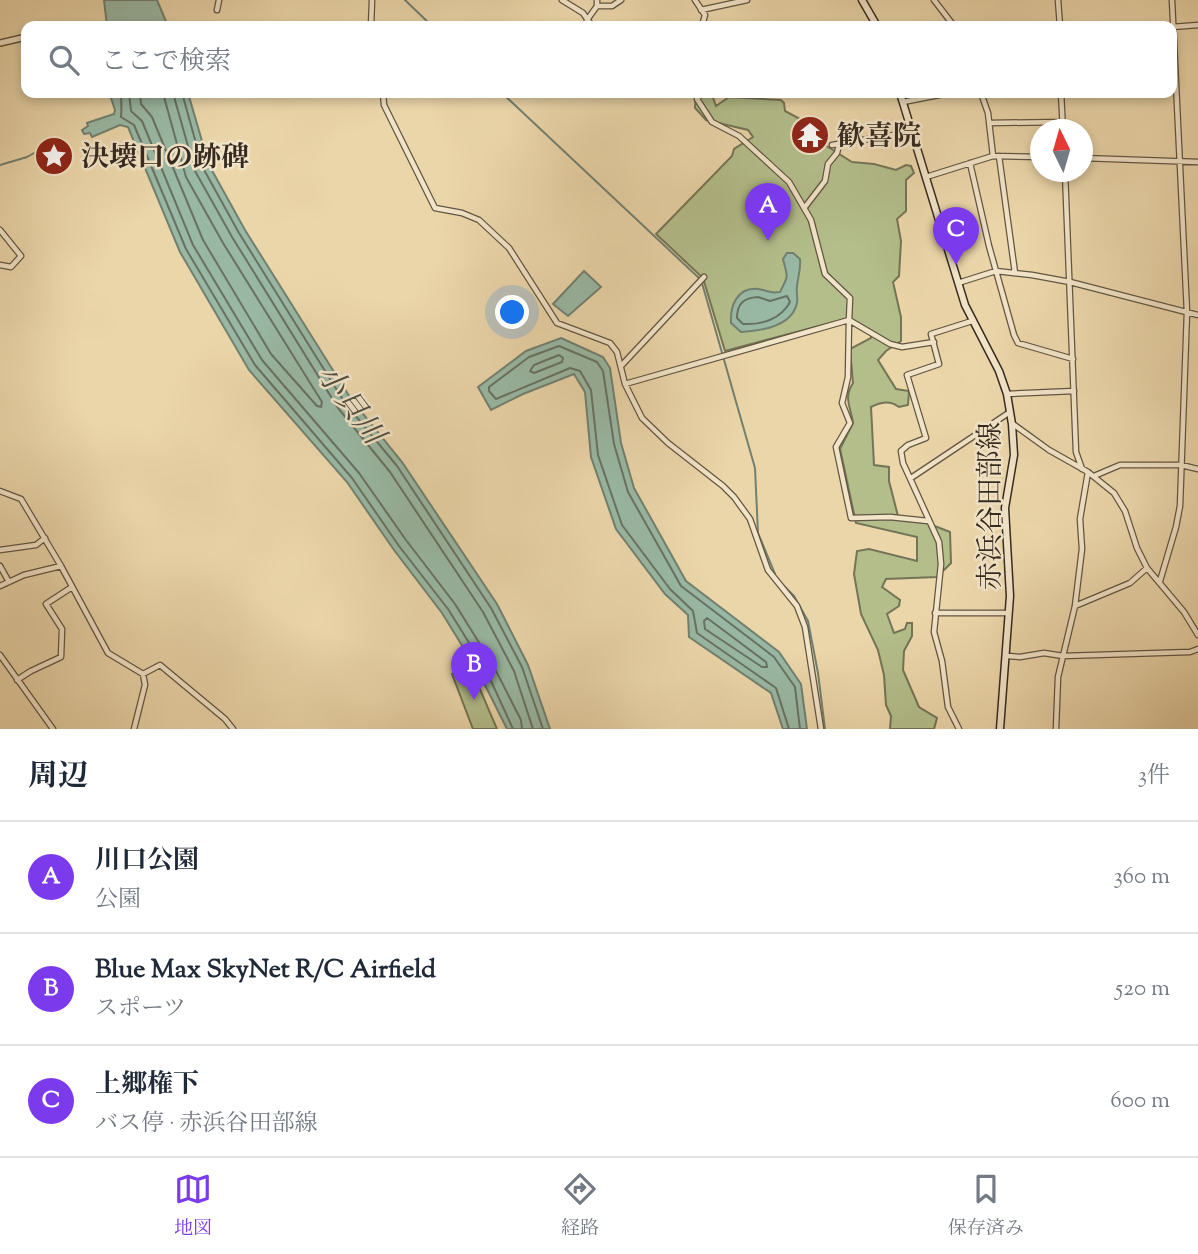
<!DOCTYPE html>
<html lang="ja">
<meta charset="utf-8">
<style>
:root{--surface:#fff;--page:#f2f2f3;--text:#1f2937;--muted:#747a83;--line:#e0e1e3;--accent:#7c3aed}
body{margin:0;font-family:"Sorts Mill Goudy","Noto Serif JP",serif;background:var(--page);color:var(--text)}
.compass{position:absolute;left:1030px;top:119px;width:63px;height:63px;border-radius:50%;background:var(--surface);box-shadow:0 4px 10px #0003;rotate:355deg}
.you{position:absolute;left:513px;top:313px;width:24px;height:24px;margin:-18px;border:5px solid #fff;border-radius:50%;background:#1a73e8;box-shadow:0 0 0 10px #1a73e833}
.badge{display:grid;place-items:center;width:46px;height:46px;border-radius:50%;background:var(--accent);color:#fff;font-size:23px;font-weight:700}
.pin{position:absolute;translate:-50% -58px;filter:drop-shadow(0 2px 4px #0008)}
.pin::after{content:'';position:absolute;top:37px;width:24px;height:21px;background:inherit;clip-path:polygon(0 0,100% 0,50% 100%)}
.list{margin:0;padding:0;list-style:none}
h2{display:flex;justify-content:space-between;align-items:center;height:91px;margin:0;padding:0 28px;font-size:30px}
h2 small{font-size:23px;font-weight:400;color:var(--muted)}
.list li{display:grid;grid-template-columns:46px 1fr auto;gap:21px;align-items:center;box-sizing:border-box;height:112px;padding:0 28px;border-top:2px solid var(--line)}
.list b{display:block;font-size:26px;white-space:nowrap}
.list p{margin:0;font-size:23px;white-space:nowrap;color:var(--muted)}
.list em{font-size:23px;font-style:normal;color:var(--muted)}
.icon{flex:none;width:38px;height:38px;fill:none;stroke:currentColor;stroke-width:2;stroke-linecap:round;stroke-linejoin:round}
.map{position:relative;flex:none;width:1198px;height:729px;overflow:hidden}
.search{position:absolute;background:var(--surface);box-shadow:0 4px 10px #0003;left:21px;right:21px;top:21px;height:77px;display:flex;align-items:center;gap:18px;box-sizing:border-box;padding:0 24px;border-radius:14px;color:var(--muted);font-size:26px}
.sheet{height:427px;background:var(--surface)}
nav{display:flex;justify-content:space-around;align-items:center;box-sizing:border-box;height:98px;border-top:2px solid var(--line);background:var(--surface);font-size:19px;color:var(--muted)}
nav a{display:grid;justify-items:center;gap:4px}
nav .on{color:var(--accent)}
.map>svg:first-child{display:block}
</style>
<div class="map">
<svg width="1198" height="729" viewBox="0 0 1198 729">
<rect width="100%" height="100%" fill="#ebd6aa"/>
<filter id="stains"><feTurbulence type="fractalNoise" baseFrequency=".00286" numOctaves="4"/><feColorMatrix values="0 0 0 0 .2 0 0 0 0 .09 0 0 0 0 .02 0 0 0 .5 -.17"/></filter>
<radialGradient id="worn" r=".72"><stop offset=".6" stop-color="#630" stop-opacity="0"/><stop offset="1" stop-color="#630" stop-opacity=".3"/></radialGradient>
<path fill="#b3be8b" stroke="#747456" stroke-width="2" d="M696 93H719L712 95 716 106 729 97 781 100 784 103 785 111 800 119 811 146 825 145 852 162 874 164 896 170 906 165 911 166 914 173 906 180V211L897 219 901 241 899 276 893 282 901 317V341L886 351 878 360 896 389 909 391 908 405 899 407C890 400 881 402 871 407L874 465 889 467V481L899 520 927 523 950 532 951 563 937 577 886 579 882 587 900 600 899 606 887 614 894 633 905 629 907 623H912V636L904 651 903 670 919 707 937 718 934 729H890L891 716 886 705 884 675 878 650 861 614 854 574 857 551 869 549 917 561V537L856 523 840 449 853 423C851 407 843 398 853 383L850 349 871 338V332L849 318 725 351 703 278 656 234 732 156 734 149 753 137 748 130 706 120 695 108Z
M465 667H469L473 673 497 729H473L452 674Z"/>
<path fill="#99b9a5" stroke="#718070" stroke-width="2" d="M104 0H157L168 26H107Z
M115 93H188L209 165 245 230 351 399 402 462 497 604 528 665 550 729H507L479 673 442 613 394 550 347 482 249 370 180 252 128 127 120 125 92 137 90 133 84 134 82 130 88 126 87 123 114 114 115 110 111 98Z
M787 253H793L800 259C801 269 798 276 797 286 796 292 798 298 797 303 792 327 760 331 741 332L731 323C730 306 737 287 758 289 768 290 768 294 780 292 790 273 787 277 783 259Z
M584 271 601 287 568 316 553 304Z
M561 338 603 357 610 368 621 443 634 488 686 581 779 652 801 684 807 729H783L771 693 689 637 688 615 665 594 616 529 591 457 585 392 574 374 523 394 491 410 478 387 526 351Z"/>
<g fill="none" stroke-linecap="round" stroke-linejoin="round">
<path stroke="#677262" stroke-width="2" d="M121 93C121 101 122 108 121 117L134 125 186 249 255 365 352 478 399 546 448 609 486 670 513 729
M129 93 131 111 142 121 193 245 262 360 359 473 406 540 455 604 493 665 521 720 522 729
M140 93 141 104 152 117 203 240 271 354 317 406 321 407 322 402 223 243 186 177 163 93
M173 93 195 171 232 237 338 408 390 472 483 612 514 671 533 729
M182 93 203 168 239 233 345 403 397 466 491 608 522 667 543 729
M758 297 770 301 787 296 790 302C781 319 762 325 743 324L737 318C737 303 744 298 758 297Z
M559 355 563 358 562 362 534 373 530 371 534 365Z
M707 618 766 662 767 667H762L705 629 704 621Z
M789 729 776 688 697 633 693 611 670 589 622 525 598 455 591 390 580 371 570 368 496 399 489 391V387L529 357 559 346 597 362 603 371 614 444 628 492 681 586 774 657 795 687 800 729"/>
<path stroke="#718070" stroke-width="2" d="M405 0 432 26
M502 93 700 279
M0 165 27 157 43 148
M702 283 755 468 758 533 775 574
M780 582 794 596 808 621 818 673 825 729"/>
<defs>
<path id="minor" d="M562 0 583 13 592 26
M695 0 705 15 702 26
M934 0 954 26
M1058 0 1060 26
M597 6H612L621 0
M217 10 219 0
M701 10 747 0
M587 20 597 6V0
M371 26 372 0
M1172 27 1198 25
M383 93 384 105 435 208 462 213 479 220 509 248 557 323 610 343 617 352 625 384 642 418 668 443 723 486 734 497 750 519 768 570 797 606 805 627 821 729
M702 93 697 99 712 122 739 136 789 182 811 220 825 274 850 298 849 320 890 344 902 347 934 342
M981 93 988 113 993 156
M1061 93 1063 130
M903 102 949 93
M990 123 1062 122
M832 145 912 132
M999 156 1015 273
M1082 158 1198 162
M970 163 989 246 1014 335 1018 343 1073 359
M1065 172 1076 452 1082 469
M926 177 993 156 1040 157
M805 207 825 181 828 164 837 153 839 145
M0 230 21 256 11 267 0 265
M958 283 996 271 1032 275 1070 282 1198 315
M622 365 704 277
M625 384 849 320 848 377 842 403 850 423 836 447 851 518 890 517 928 521
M1007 394 1074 391
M1013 424 1049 450 1088 472 1114 493 1125 511 1137 548 1147 568 1184 612 1198 635
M1094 476 1120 465H1181L1198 469
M911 478 1010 412
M0 491 21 499 61 566 108 653 143 674 145 685 134 729
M0 550 36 545 45 538
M0 566 9 582
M1160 581 1176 527 1180 506 1187 312 1172 0
M0 586 24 575 61 566
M1075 606 1130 583 1147 568
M935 613H1009
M0 655 53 729
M1007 656 1020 657 1044 653 1063 656 1190 652 1198 649
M143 674 160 665 225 719 233 729
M17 680 31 671 61 657 62 629 46 604 72 587
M959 729 948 707 942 661 934 632 941 564 939 542 903 463 901 451 908 445 926 438 907 375 939 364 931 334 972 321
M1056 729 1058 677 1075 606 1082 549 1080 519 1088 472"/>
<path id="tertiary" d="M0 43 26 37"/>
<path id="secondary" d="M862 0 877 26
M900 93 965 305 999 371 1007 394 1012 424 1014 455 1005 508 1010 596 1000 729"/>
</defs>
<use href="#minor" stroke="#625542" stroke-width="7"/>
<use href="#tertiary" stroke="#625542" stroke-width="8"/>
<use href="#secondary" stroke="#352a20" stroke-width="9"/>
<use href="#minor" stroke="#f2e4c8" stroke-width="4.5"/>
<use href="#tertiary" stroke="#f2e4c8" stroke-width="5"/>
<use href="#secondary" stroke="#f2e4c8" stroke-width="6"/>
</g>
<defs>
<symbol id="temple-disc" viewBox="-11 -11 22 22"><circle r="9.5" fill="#8f2418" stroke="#f2e4c8"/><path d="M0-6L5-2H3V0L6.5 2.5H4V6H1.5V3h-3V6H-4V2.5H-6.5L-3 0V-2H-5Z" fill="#fff"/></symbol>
<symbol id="sight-disc" viewBox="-11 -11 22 22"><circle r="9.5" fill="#8f2418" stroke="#f2e4c8"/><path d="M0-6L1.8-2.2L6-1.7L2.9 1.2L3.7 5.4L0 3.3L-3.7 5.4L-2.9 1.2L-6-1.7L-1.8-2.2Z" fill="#fff"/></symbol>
</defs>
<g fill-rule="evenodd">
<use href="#temple-disc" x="788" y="113" width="44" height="44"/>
<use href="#sight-disc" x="32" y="134" width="44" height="44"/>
</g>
<g text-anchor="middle" stroke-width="5" stroke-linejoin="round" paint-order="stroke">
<g font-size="28" font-weight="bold" fill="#352a20" stroke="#f2e4c8" text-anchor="start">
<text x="837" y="145">歓喜院</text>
<text x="81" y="166">決壊口の跡碑</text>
</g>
<g font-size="28" fill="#352a20" stroke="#f2e4c8">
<text transform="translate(989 506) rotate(-90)" y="10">赤浜谷田部線</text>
</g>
<g font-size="30" font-style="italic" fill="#4e4e41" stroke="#f2e4c8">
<text transform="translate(351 404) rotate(53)" y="10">小貝川</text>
</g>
</g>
<rect width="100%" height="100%" filter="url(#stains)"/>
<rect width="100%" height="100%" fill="url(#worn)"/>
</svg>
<svg class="compass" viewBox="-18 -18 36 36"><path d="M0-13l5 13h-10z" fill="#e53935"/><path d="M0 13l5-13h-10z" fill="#747a83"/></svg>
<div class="you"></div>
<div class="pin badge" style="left:768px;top:241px">A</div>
<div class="pin badge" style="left:474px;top:700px">B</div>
<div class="pin badge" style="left:956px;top:265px">C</div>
<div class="search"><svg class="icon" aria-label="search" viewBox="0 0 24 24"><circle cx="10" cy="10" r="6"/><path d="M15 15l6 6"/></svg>ここで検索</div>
</div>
<section class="sheet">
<h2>周辺<small>3件</small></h2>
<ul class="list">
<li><span class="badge">A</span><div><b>川口公園</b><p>公園</p></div><em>360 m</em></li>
<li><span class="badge">B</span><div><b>Blue Max SkyNet R/C Airfield</b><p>スポーツ</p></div><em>520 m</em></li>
<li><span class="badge">C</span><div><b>上郷権下</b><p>バス停 · 赤浜谷田部線</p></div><em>600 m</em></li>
</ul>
</section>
<nav>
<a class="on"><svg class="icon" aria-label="map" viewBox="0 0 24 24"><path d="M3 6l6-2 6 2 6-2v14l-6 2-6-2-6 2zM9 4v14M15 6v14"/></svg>地図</a>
<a><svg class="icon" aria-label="directions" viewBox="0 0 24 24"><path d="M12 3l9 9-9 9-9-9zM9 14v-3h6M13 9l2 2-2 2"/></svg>経路</a>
<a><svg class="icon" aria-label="saved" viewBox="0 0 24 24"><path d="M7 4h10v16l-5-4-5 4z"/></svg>保存済み</a>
</nav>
